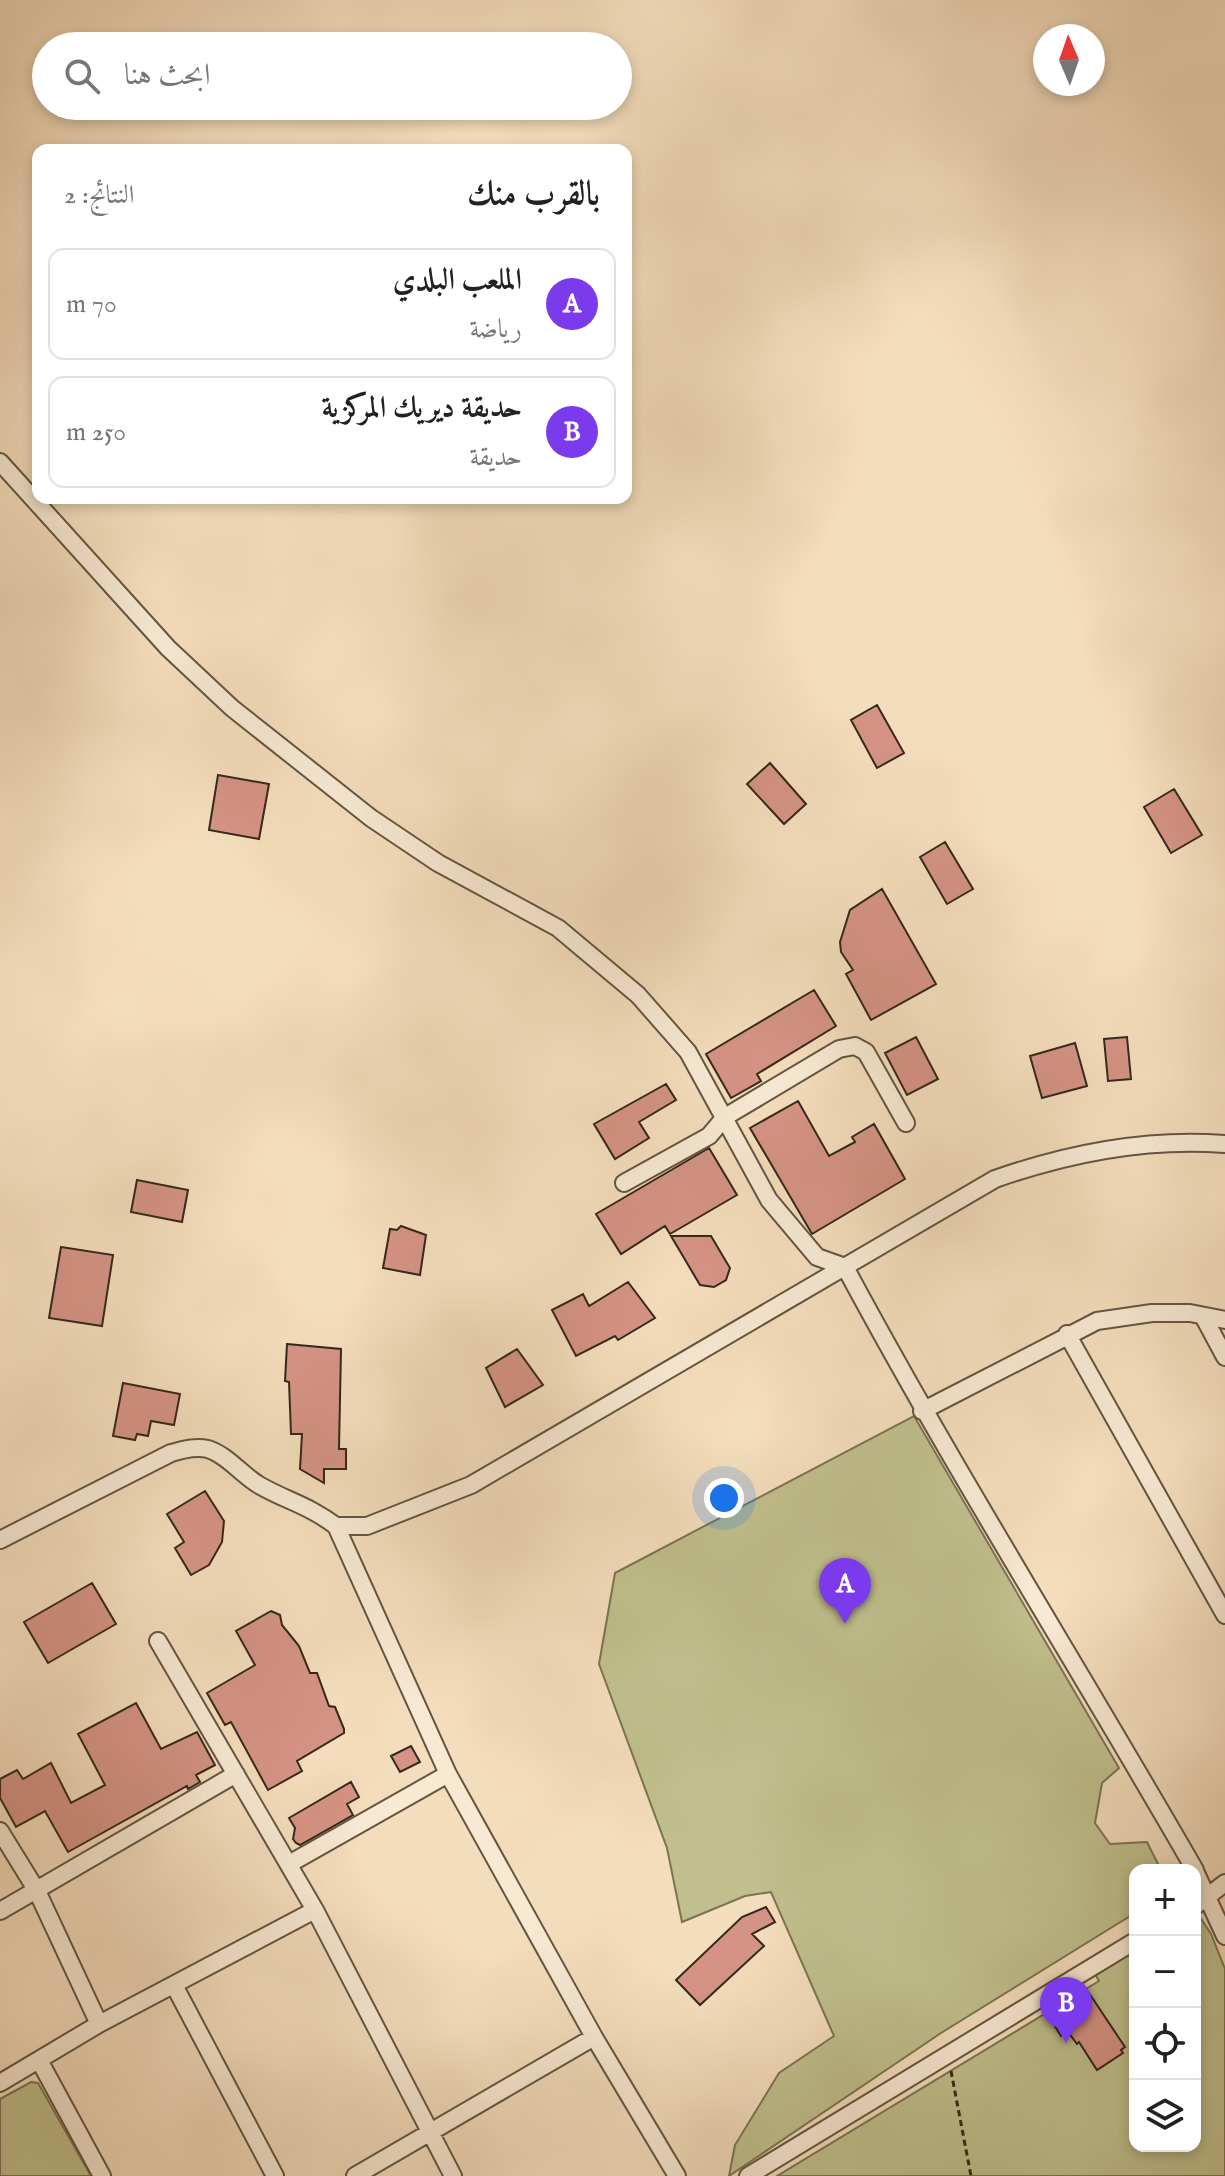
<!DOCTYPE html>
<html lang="ar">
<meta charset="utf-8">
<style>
:root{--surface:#fff;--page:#f2f2f2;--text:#222;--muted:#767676;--line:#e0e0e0;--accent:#7c3aed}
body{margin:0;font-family:"IM FELL English",Amiri,serif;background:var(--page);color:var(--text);direction:rtl}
.controls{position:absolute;right:24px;bottom:24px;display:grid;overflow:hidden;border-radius:16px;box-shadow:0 4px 12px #0003}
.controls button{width:72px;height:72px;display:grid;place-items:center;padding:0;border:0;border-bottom:2px solid var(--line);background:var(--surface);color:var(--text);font:40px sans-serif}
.compass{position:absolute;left:1033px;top:24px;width:72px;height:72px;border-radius:50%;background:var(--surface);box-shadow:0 4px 12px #0003;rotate:358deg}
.you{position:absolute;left:724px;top:1498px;width:28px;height:28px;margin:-20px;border:6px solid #fff;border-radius:50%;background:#1a73e8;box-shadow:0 0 0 12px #1a73e833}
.badge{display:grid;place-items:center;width:52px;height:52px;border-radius:50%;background:var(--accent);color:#fff;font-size:26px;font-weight:700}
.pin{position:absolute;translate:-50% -66px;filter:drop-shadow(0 2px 4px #0008)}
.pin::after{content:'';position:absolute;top:42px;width:28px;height:24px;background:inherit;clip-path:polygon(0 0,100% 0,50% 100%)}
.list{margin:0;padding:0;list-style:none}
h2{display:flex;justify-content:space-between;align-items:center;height:104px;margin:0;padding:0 32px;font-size:34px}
h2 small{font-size:26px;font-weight:400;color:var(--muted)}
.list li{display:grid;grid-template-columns:52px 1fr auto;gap:24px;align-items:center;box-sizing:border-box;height:112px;margin:0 16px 16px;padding:0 16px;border:2px solid var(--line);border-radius:16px}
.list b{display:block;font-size:30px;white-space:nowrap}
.list p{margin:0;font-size:26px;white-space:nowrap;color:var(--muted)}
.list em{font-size:26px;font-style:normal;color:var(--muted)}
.icon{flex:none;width:44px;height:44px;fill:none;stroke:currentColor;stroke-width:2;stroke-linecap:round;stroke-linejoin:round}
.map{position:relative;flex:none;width:1225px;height:2176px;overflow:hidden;direction:ltr}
.search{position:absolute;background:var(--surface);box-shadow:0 4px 12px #0003;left:32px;top:32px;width:600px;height:88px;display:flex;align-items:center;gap:20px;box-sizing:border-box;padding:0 28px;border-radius:44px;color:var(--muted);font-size:30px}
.panel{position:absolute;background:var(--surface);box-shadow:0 4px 12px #0003;left:32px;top:144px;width:600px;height:360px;border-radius:16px;direction:rtl}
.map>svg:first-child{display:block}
</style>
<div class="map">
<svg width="1225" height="2176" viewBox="0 0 1225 2176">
<rect width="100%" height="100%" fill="#f4ddbc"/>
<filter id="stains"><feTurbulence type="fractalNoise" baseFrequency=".0025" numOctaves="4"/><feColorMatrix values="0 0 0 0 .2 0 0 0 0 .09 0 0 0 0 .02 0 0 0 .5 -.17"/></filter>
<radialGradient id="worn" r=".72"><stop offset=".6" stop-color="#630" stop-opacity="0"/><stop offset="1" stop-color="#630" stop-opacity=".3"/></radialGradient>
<path fill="#c0bf8d" stroke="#7a7454" stroke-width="2" d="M914 1416 1119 1768 1102 1783 1095 1823 1110 1844 1147 1842 1161 1870H1135V1913L941 2033 729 2176 735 2145 779 2073 834 2036 771 1892 745 1896 682 1922 667 1848 599 1664 615 1573Z
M1198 1914 1211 1934 1225 1969V2176H777L1099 1981 1095 1974 1135 1951V2146H1195V1916Z
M31 2082 38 2083 91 2176H0V2099Z"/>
<path fill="#d59385" stroke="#33281a" stroke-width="2" d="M877 705 904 753 877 768 851 720Z
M770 763 806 804 784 824 747 784Z
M218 775 269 784 259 839 209 830Z
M1174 789 1202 835 1171 853 1144 807Z
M945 842 973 889 947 904 920 857Z
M882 889 936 984 871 1020 846 974 853 970 841 952 840 942 850 910Z
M814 990 836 1026 757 1074 761 1081 731 1098 706 1054Z
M916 1037 938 1079 907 1095 885 1053Z
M1127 1037 1131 1079 1108 1081 1104 1039Z
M1075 1043 1087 1086 1042 1098 1030 1056Z
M666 1084 676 1100 639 1122 649 1138 615 1159 594 1124Z
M798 1101 829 1156 855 1142 852 1137 874 1124 905 1179 812 1234 750 1128Z
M709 1148 737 1195 670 1234 665 1226 621 1254 596 1214Z
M137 1180 188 1190 182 1222 131 1212Z
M401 1226 426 1235 420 1275 383 1268 390 1229 397 1230Z
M671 1236H711L730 1268 726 1280 714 1287 700 1285Z
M61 1247 113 1255 102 1326 49 1318Z
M628 1282 655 1318 618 1340 615 1336 576 1356 552 1310 583 1294 589 1306Z
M287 1344 341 1349 339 1449H346V1469H324V1483L300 1469 302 1434H291L289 1382 285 1381Z
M517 1349 543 1385 505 1407 486 1368Z
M123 1383 180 1394 174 1425 151 1421 148 1436 137 1434 135 1440 113 1436Z
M205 1491 224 1521 222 1542 209 1565 191 1575 175 1548 184 1542 167 1514Z
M92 1583 116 1624 48 1663 24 1622Z
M271 1611 280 1615 282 1625 299 1646 310 1673H317L329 1706 335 1707 344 1729V1733L297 1761 302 1771 268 1790 231 1722 225 1725 207 1693 255 1665 236 1631Z
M136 1703 161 1749 197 1732 215 1765 196 1775 200 1782 188 1789 187 1786 68 1852 45 1811 16 1827 0 1798V1779L17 1770 23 1779 51 1763 71 1803 105 1785 78 1734Z
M411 1746 420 1762 400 1772 391 1756Z
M351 1782 359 1797 347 1804 353 1815 300 1845 296 1843 293 1839 295 1828 289 1818Z
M766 1907 775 1922 752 1934 764 1946 700 2005 676 1980 742 1917Z
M1087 1990 1125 2047 1121 2050 1123 2053 1097 2070 1079 2042 1077 2044 1068 2032 1061 2036 1048 2015Z"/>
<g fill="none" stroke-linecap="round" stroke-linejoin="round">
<defs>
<path id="street" d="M0 462 168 648 232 708 371 818 438 863 558 928 638 995 688 1052 769 1200 817 1257 845 1267C955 1472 1079 1668 1195 1870
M624 1183 709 1136 725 1117 839 1049 855 1046 866 1052 906 1123
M1203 1316 1225 1357
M1067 1334 1225 1615
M922 1411 1097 1321 1152 1313H1190L1225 1320
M336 1526H367L471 1485 995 1179C1069 1153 1147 1138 1225 1144
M0 1540 171 1453C183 1450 195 1446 208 1449 227 1455 242 1475 259 1485 287 1501 308 1505 336 1526L448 1774 594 2037 677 2176
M158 1641 315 1910 453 2176
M0 1831 37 1891 99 2024
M289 1864 448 1774
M1195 1871 1225 1936
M1195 1906 1225 1883
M0 1911 236 1774
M175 1987 275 2176
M39 2060 102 2176
M0 2083 99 2024 315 1910
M355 2176 594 2037
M748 2176 1135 1941"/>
</defs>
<use href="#street" stroke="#635542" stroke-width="20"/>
<path stroke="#33281a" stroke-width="3" stroke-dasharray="6 4" stroke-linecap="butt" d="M951 2071 971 2176"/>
<use href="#street" stroke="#f8e9d3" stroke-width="16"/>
</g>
<rect width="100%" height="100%" filter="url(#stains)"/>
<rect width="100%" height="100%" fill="url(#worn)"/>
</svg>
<div class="controls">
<button>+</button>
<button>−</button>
<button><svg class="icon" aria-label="locate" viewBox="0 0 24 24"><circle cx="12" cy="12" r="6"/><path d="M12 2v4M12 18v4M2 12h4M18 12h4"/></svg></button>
<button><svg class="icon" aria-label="layers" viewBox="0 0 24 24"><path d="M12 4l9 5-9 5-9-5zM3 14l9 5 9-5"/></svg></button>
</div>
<svg class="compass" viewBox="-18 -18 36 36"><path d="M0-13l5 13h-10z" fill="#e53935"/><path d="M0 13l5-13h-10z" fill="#767676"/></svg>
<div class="you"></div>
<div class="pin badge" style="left:845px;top:1624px">A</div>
<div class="pin badge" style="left:1066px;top:2043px">B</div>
<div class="search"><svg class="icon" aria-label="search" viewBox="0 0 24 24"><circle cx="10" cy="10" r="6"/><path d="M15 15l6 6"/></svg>ابحث هنا</div>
<section class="panel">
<h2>بالقرب منك<small>النتائج: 2</small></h2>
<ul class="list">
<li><span class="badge">A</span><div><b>الملعب البلدي</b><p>رياضة</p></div><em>70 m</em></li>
<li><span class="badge">B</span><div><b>حديقة ديريك المركزية</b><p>حديقة</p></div><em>250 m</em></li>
</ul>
</section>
</div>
